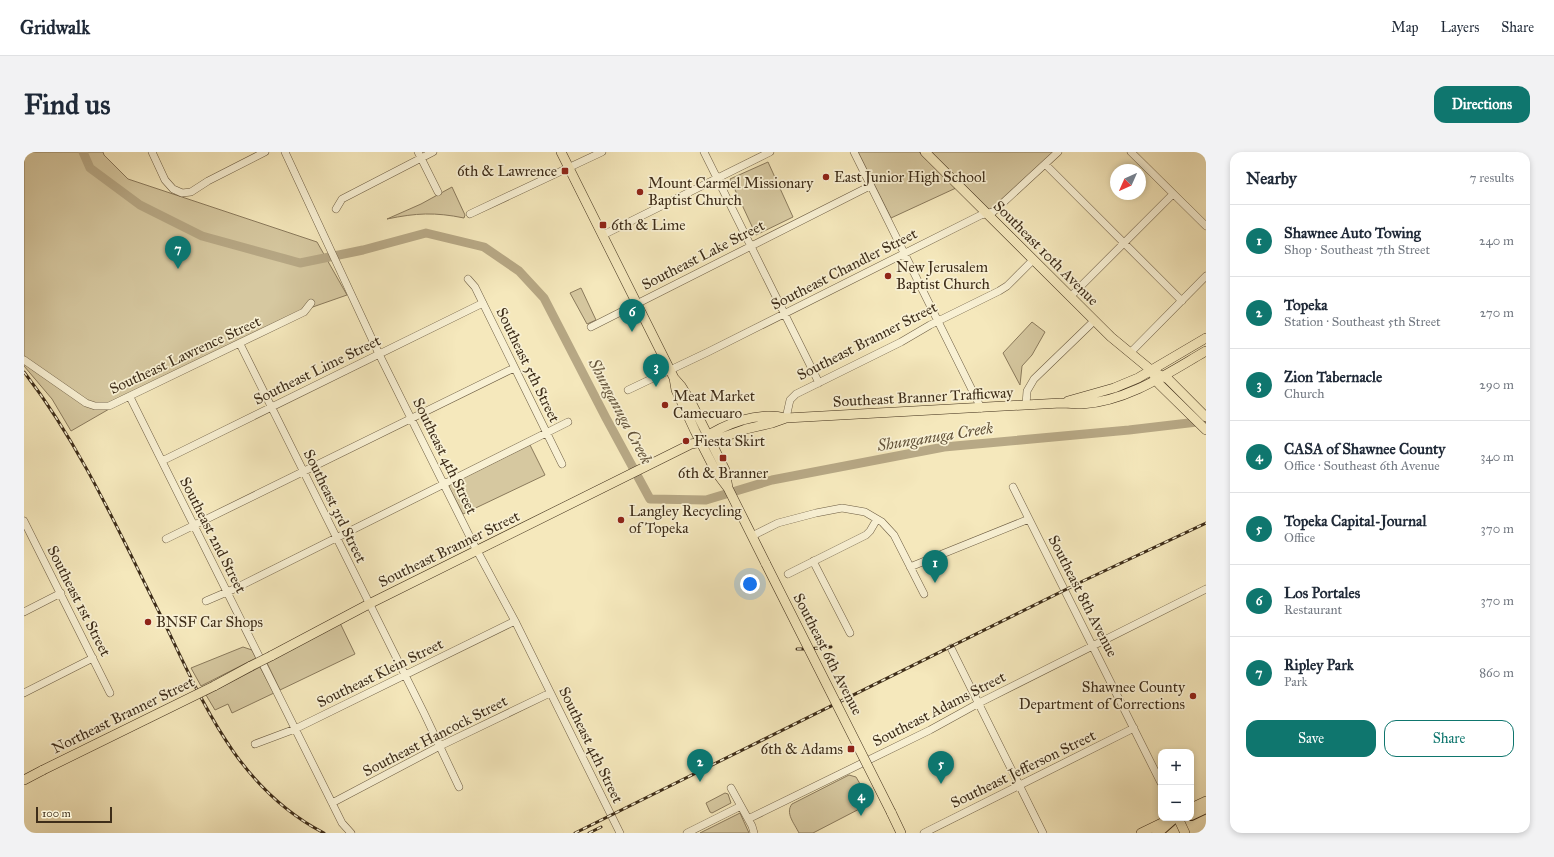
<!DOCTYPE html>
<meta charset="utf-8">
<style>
:root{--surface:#fff;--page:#f2f2f3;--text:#1f2937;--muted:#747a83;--line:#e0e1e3;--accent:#0f766e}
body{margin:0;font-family:"IM FELL Great Primer",serif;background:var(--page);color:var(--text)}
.controls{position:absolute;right:12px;bottom:12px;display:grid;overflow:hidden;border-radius:8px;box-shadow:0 2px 6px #0003}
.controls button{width:36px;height:36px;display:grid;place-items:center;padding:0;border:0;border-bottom:1px solid var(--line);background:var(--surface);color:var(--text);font:20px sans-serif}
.compass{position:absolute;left:1086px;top:12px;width:36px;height:36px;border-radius:50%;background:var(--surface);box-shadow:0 2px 6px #0003;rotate:225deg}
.scale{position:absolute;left:12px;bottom:10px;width:76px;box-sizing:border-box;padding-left:4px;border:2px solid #3e2d19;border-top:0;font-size:11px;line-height:14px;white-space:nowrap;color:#3e2d19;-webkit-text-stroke:3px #f8f0d3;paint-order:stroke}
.you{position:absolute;left:726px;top:432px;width:14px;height:14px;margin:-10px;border:3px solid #fff;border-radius:50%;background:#1a73e8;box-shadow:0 0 0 6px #1a73e833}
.badge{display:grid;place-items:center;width:26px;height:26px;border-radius:50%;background:var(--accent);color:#fff;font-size:13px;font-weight:700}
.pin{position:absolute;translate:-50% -33px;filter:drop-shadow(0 1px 2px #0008)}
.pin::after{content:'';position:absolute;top:21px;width:14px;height:12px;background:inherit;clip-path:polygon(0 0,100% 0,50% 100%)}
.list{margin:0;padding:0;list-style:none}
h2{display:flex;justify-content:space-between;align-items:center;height:52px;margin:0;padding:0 16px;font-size:17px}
h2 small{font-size:13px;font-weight:400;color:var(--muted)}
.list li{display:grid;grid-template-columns:26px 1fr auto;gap:12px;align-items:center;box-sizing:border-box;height:72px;padding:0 16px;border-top:1px solid var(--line)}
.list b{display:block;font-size:15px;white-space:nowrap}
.list p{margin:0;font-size:13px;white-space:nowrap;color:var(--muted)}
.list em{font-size:13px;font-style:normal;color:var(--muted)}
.actions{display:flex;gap:8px;padding:12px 16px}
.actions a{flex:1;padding:9px 0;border:1px solid var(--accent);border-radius:12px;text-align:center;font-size:14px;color:var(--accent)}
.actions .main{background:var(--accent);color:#fff}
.map{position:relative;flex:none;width:1182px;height:681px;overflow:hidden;border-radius:12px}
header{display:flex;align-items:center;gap:24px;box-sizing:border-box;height:56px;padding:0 20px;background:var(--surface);border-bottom:1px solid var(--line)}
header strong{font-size:19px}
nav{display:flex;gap:22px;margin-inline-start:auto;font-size:14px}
.intro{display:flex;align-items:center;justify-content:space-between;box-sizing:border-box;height:96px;padding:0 24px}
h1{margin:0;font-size:28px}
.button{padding:10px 18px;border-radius:12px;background:var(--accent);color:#fff;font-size:14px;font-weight:700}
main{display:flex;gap:24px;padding:0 24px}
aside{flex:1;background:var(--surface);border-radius:12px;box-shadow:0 2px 6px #0003}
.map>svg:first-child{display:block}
</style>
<header>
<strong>Gridwalk</strong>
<nav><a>Map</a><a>Layers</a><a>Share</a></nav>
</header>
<div class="intro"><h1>Find us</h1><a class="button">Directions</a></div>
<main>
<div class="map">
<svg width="1182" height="681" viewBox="0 0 1182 681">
<rect width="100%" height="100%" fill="#f5e8bc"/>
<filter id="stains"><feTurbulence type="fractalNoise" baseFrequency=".005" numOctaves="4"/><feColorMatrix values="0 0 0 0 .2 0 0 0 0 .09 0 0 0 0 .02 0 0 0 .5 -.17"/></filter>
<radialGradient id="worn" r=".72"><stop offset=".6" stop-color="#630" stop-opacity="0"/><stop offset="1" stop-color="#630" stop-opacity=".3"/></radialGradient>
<path fill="#d6c8a0" stroke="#8a7a5c" d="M0 0H79L80 3 104 27 293 90 323 143 283 157 106 245 47 279 28 247 0 214Z
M834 0H895L932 36 867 66Z
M905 0H1030L969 56 965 58Z
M744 10 769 65 732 83 706 27Z
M428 35 441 63 440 66C411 60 392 61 363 67L397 52Z
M557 136 572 168 563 172 546 141Z
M1008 170 1021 180 1008 203 998 214 996 233 979 201Z
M506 293 521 323 439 362 425 335 426 332Z
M316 471 331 502 256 538 243 511Z
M219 495 228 498 232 506 177 534 167 516Z
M236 515 250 541 208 561 204 552 191 558 182 543Z
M825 623 832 625 846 649 843 653 789 681H775C770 671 761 661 768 652Z
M701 641 704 642 707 651 688 661 686 660 682 651Z
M716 661 725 681H676Z"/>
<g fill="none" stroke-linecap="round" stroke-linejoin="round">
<path stroke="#b7a885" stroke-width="9" d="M59 0 66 16 116 53 178 84 276 111 339 98 402 81 460 95 495 119 520 146 582 266 626 347 682 348 748 328 920 295 1105 278 1182 269"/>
<defs>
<path id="minor" d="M128 0 141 28 149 37 158 41 167 40 184 29 241 0
M261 0 355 202 450 393 492 471 596 681
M394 0 414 40
M680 0 795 231
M830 0 957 256
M1107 0 1182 74
M1021 12 1158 149
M312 57 318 47 409 0
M446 62 578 0
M579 83 746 0
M444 127 451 135 538 312
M1046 145 1149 42
M567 175 846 34
M216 192 400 561 435 635
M1107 200 1182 124
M0 208 62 251 71 254H85L280 160 287 151
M604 238 684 200 957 63 969 60 1034 0
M106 245 318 671 327 681
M1002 253 1003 239 1010 227 1070 169
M762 266 766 248 772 242 877 190 906 173 975 139 983 134 1009 108
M138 309 459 151
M989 335 1137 631
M0 369 86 541
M728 384 754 371 792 361 818 356 841 360 858 370 870 383 900 442
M142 387 490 216
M789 409 826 481
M886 415 1005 367
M764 422 842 383 846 379 853 367
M182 449 210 437 544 270
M0 460 37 441
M927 496 1019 681
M0 541 69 506
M231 592 271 577 491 469
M707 636 728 674 730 681
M308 651 416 594 526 541
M724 667 906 578 955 551 1182 437
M663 681 717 654
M900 681 1110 576"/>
<path id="major" d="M537 0 650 226 657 234 667 250 701 318 704 336
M901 0 1087 185 1127 218 1135 232 1182 278
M1134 222 1144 227 1182 265
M650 226 652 238 671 279 692 320 704 336 742 412
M1044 249 1090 236 1114 226 1182 186
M677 288C700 272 733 259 762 266L1037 251C1044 251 1051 252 1058 252 1104 249 1144 221 1182 199
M247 504 345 452 667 292 694 287 722 277 748 271 762 266
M190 534 227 514
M0 628 19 618
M1167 656 1182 649
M867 660 877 681
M1154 666 1161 681
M1117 681 1146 667"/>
<path id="highway" d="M1167 663 1182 656
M1133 681 1150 666"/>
</defs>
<use href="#minor" stroke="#6c5c42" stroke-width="8"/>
<use href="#major" stroke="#3e2d19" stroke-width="10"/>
<use href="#highway" stroke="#3e2d19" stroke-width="12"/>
<use href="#minor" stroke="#f8f0d3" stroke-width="7"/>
<use href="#major" stroke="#f5e8bc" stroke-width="9"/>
<use href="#highway" stroke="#f5e8bc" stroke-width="10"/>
<defs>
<path id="rail" d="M0 220C57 294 95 380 136 462 178 547 211 635 300 681
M773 497H782L807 495
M551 681 1059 429 1182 371
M565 681 577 675"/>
</defs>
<use href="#rail" stroke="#3e2d19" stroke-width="3"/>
<use href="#rail" stroke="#f8f0d3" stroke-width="1.5" stroke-dasharray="4.5" stroke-linecap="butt"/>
<defs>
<path id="major-bridge" d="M742 412 867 660
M227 514 247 504
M19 618 190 534"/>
</defs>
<use href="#major-bridge" stroke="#3e2d19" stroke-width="10" stroke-linecap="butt"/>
<use href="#major-bridge" stroke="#f5e8bc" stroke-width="9"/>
</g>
<g fill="#8f2418" stroke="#f8f0d3" stroke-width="1.5">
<rect x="537" y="15" width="8" height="8" rx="2"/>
<circle cx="802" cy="25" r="4"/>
<circle cx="616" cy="40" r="4"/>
<rect x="575" y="69" width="8" height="8" rx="2"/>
<circle cx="864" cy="124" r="4"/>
<circle cx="641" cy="253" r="4"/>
<circle cx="662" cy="289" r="4"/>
<rect x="695" y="302" width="8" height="8" rx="2"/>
<circle cx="597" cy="368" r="4"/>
<circle cx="124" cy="470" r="4"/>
<circle cx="1169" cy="544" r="4"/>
<rect x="823" y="593" width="8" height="8" rx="2"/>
</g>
<g text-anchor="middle" stroke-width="3.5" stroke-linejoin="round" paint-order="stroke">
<g font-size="15" fill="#3e2d19" stroke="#f8f0d3" text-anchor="start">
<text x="533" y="24" text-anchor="end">6th &amp; Lawrence</text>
<text x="810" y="30">East Junior High School</text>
<text x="624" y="36">Mount Carmel Missionary<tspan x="624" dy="17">Baptist Church</tspan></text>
<text x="587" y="78">6th &amp; Lime</text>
<text x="872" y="120">New Jerusalem<tspan x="872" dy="17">Baptist Church</tspan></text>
<text x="649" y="249">Meat Market<tspan x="649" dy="17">Camecuaro</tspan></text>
<text x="670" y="294">Fiesta Skirt</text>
<text x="699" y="326" text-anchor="middle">6th &amp; Branner</text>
<text x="605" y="364">Langley Recycling<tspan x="605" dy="17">of Topeka</tspan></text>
<text x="132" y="475">BNSF Car Shops</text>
<text x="1161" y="540" text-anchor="end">Shawnee County<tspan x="1161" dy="17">Department of Corrections</tspan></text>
<text x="819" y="602" text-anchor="end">6th &amp; Adams</text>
</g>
<g font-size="15" fill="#3e2d19" stroke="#f8f0d3">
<text transform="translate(1022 101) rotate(45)" y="5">Southeast 10th Avenue</text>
<text transform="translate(679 103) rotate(-27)" y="5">Southeast Lake Street</text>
<text transform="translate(820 117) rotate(-27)" y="5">Southeast Chandler Street</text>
<text transform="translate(843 189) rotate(-27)" y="5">Southeast Branner Street</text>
<text transform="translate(161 203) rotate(-25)" y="5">Southeast Lawrence Street</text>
<text transform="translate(504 213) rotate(64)" y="5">Southeast 5th Street</text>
<text transform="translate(293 218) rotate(-26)" y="5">Southeast Lime Street</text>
<text transform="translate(899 245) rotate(-3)" y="5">Southeast Branner Trafficway</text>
<text transform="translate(421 304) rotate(64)" y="5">Southeast 4th Street</text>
<text transform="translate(311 354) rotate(64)" y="5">Southeast 3rd Street</text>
<text transform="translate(189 383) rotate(63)" y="5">Southeast 2nd Street</text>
<text transform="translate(425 397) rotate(-26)" y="5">Southeast Branner Street</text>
<text transform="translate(1059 444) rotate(63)" y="5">Southeast 8th Avenue</text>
<text transform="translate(55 449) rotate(63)" y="5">Southeast 1st Street</text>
<text transform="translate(804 502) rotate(63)" y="5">Southeast 6th Avenue</text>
<text transform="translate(356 521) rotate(-26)" y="5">Southeast Klein Street</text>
<text transform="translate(915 557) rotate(-27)" y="5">Southeast Adams Street</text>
<text transform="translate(99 563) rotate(-26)" y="5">Northeast Branner Street</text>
<text transform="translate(411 584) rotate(-27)" y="5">Southeast Hancock Street</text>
<text transform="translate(567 593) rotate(64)" y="5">Southeast 4th Street</text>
<text transform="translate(999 617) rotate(-26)" y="5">Southeast Jefferson Street</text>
</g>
<g font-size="16" font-style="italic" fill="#625239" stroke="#f8f0d3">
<text transform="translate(597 259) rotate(62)" y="6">Shunganuga Creek</text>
<text transform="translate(911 284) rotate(-9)" y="6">Shunganuga Creek</text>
</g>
</g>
<rect width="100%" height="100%" filter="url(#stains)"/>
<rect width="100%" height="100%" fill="url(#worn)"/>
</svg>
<div class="controls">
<button>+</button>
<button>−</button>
</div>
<svg class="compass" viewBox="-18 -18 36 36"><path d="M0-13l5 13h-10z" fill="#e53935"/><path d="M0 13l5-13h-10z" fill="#747a83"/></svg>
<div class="scale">100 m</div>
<div class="you"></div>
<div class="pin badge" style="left:911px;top:431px">1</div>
<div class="pin badge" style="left:676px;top:630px">2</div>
<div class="pin badge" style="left:632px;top:235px">3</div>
<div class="pin badge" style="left:837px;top:664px">4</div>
<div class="pin badge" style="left:917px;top:632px">5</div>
<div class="pin badge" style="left:608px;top:180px">6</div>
<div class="pin badge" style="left:154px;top:117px">7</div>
</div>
<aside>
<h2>Nearby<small>7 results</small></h2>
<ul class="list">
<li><span class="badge">1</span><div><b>Shawnee Auto Towing</b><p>Shop · Southeast 7th Street</p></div><em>240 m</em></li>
<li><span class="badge">2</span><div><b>Topeka</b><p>Station · Southeast 5th Street</p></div><em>270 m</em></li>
<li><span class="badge">3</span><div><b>Zion Tabernacle</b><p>Church</p></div><em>290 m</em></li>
<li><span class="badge">4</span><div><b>CASA of Shawnee County</b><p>Office · Southeast 6th Avenue</p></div><em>340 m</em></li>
<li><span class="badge">5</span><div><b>Topeka Capital-Journal</b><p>Office</p></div><em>370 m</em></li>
<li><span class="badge">6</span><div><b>Los Portales</b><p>Restaurant</p></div><em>370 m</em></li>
<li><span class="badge">7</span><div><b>Ripley Park</b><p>Park</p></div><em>860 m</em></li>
</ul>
<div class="actions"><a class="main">Save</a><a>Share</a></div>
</aside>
</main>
